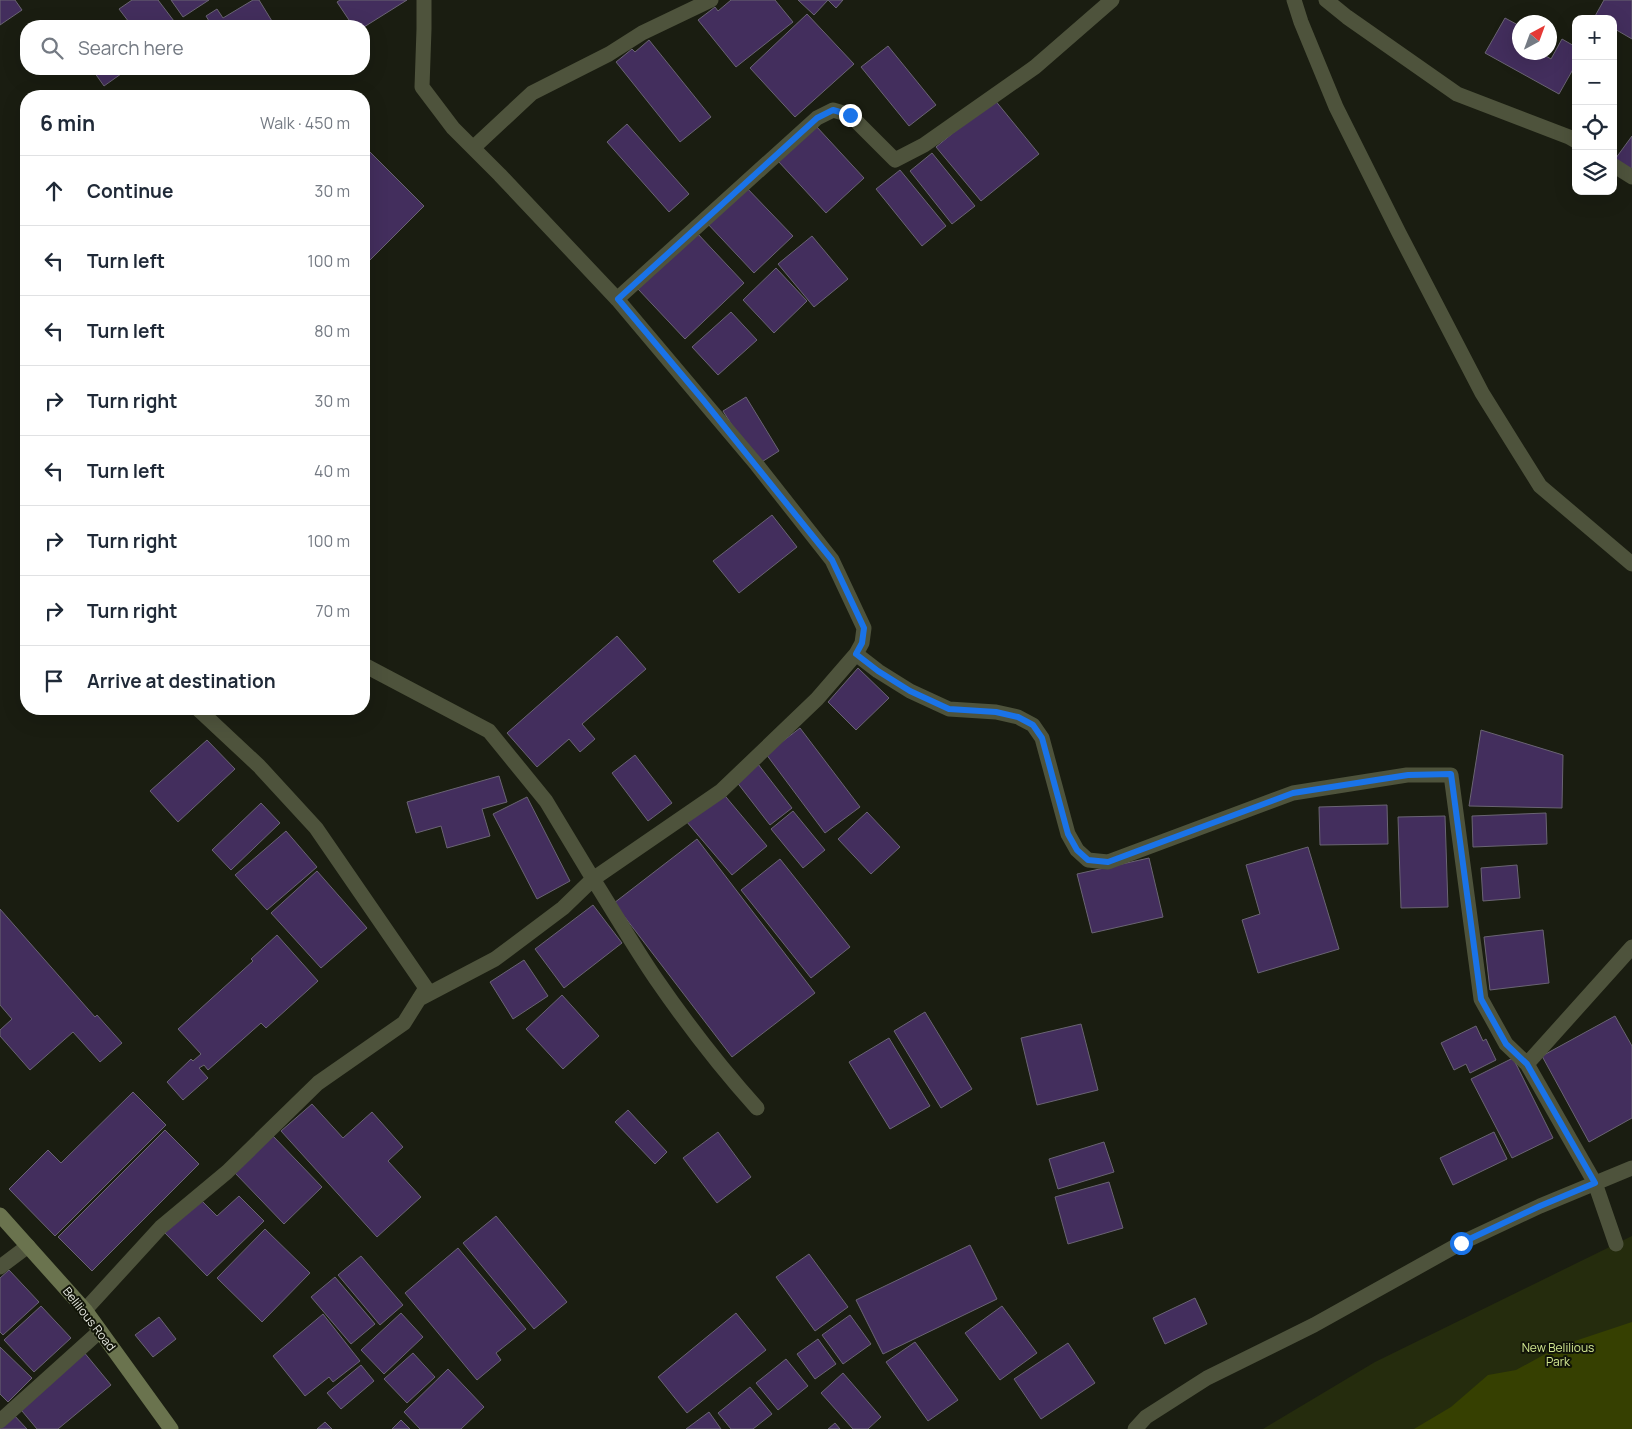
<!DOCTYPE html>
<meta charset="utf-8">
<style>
:root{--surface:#fff;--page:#f2f2f3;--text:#1f2937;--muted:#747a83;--line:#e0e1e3}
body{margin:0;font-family:Manrope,sans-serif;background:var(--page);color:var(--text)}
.controls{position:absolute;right:15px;top:15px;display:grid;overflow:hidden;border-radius:10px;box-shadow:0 5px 20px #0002}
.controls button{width:45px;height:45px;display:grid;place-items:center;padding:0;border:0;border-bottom:1px solid var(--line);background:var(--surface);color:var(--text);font:25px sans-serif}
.compass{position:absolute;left:1512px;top:15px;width:45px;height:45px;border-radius:50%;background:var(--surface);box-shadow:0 5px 20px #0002;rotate:41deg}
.stop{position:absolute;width:15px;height:15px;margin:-11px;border:4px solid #1a73e8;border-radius:50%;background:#fff}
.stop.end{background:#1a73e8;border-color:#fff;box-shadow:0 1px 5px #0008}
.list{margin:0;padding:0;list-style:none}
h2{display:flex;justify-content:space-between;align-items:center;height:65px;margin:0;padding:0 20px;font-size:21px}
h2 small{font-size:16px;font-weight:400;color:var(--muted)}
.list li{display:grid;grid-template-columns:32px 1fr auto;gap:15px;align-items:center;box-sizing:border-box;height:70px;padding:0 20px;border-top:1px solid var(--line)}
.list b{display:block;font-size:19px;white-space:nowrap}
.list em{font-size:16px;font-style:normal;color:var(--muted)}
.icon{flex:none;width:28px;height:28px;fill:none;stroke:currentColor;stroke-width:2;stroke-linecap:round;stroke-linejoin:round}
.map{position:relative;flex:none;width:1632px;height:1429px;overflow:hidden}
.search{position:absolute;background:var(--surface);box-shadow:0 5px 20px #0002;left:20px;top:20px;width:350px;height:55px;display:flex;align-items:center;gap:12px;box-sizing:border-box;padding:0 18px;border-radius:20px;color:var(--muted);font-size:19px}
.panel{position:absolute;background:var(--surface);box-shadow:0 5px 20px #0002;left:20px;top:90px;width:350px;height:625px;border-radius:20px}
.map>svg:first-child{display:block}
</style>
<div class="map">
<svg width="1632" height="1429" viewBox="0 0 1632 1429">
<rect width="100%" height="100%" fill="#1a1d11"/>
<path fill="#252c0d" d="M1632 1236V1429H1263L1375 1362Z"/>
<path fill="#364001" d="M1632 1322V1429H1414L1451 1407 1488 1375 1516 1370 1560 1346Z"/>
<path fill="#432e5d" stroke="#6a6473" d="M0 0H15L22 10 0 25Z
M132 0H158L177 25 132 26 119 9Z
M171 0H209L183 17Z
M253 0H259L275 26H212L206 16 217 9 223 18Z
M340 0H407L364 27V26H353L337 2Z
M731 0H775L793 22 736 67 698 20 715 7 718 11Z
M798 0H843L836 8 828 0 814 15Z
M1604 0H1632V39L1613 28V19L1594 18Z
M807 14 854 64 795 117 750 68Z
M1505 18 1520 26 1516 31 1520 32V52H1539L1551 59 1562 39 1576 47V64L1559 94 1485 53Z
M649 40 711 117 680 142 616 62 632 49 635 52Z
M888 46 936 105 909 126 861 67Z
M92 69H128L104 86Z
M994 99 1039 154 981 201 936 147Z
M627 124 689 194 669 212 607 142Z
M816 126 864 178 826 213 778 161Z
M1632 136V175L1613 162Z
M364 146 424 206 366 264 364 262Z
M932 153 975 206 952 224 910 171Z
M900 170 946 226 922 246 876 189Z
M744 185 793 236 754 273 706 222Z
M697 233 744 283 685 339 638 289Z
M812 236 848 279 814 307 778 264Z
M776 268 807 301 774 333 743 300Z
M731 312 757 340 718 375 692 347Z
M746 397 779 451 757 465 723 411Z
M772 515 797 547 739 593 713 561Z
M617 636 646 669 582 724 595 739 580 752 569 739 537 767 507 733Z
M858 668 889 698 856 730 828 702Z
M800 728 860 807 825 833 766 754Z
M1481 730 1563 755 1562 808 1469 806Z
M207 740 235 769 178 822 150 791Z
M635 755 672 803 648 821 612 773Z
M758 764 792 808 770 825 736 781Z
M499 776 507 802 482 809 490 836 447 848 441 826 416 833 407 802Z
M721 791 767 846 732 875 686 821Z
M527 797 570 881 537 899 493 814Z
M261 803 280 823 231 870 212 850Z
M1387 805 1388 844 1320 845 1319 807Z
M793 811 825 850 803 868 771 829Z
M867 812 900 847 871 874 838 839Z
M1546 813 1547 844 1473 847 1472 816Z
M1445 816 1448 907 1401 908 1398 817Z
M286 831 317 867 267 910 235 875Z
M697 839 815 993 732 1057 614 903Z
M1308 847 1339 949 1258 973 1242 920 1260 914 1246 865Z
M1149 858 1163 917 1092 933 1077 874Z
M780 859 850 947 811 978 741 890Z
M1517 865 1520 898 1483 901 1481 868Z
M317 871 367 928 321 968 271 913Z
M593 905 622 943 564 988 535 949Z
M0 909 95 1017 97 1015 122 1043 100 1062 73 1032 30 1070 0 1036V1030L12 1019 0 1005Z
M1543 930 1549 983 1490 990 1484 937Z
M277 935 318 981 266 1028 261 1023 208 1070 204 1065 199 1068 208 1078 183 1100 167 1082 191 1059 193 1061 201 1054 178 1029 253 961 251 959Z
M524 960 548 996 513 1019 490 982Z
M562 995 599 1036 563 1069 526 1029Z
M925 1012 972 1089 941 1108 894 1031Z
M1615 1016 1632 1046V1118L1589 1142 1542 1056Z
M1081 1024 1098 1090 1037 1105 1021 1038Z
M1476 1026 1483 1041 1486 1039 1496 1060 1470 1073 1466 1064 1454 1070 1441 1043Z
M889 1038 930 1106 890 1129 849 1062Z
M1513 1058 1553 1138 1512 1158 1471 1079Z
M133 1092 166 1125 55 1236 9 1189 48 1150 61 1163Z
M312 1104 343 1138 372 1112 403 1147 388 1161 421 1197 377 1237 281 1131Z
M628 1110 667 1152 655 1164 615 1122Z
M165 1130 199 1164 92 1271 58 1237Z
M718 1132 751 1177 717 1203 683 1158Z
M1494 1132 1507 1159 1453 1185 1440 1158Z
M273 1136 322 1187 284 1224 235 1173Z
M1104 1142 1114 1172 1058 1189 1049 1159Z
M1109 1182 1123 1228 1068 1244 1055 1197Z
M239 1196 264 1221 207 1276 165 1233 200 1199 217 1216Z
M496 1216 567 1302 534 1329 463 1243Z
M265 1229 310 1273 262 1322 217 1278Z
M970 1245 997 1299 883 1354 856 1300Z
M458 1248 526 1329 496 1353 501 1360 477 1380 405 1293Z
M809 1254 848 1307 815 1331 776 1277Z
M361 1256 403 1305 380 1325 338 1275Z
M9 1270 39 1302 3 1335 0 1332V1278Z
M335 1277 375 1324 351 1344 311 1297Z
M1195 1298 1207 1324 1165 1344 1153 1318Z
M41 1306 71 1338 34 1372 4 1340Z
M1002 1306 1037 1353 1000 1380 965 1333Z
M401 1313 423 1337 384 1374 361 1350Z
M736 1313 766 1350 687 1413 658 1377Z
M323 1314 360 1361 333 1382 329 1377 305 1396 273 1356Z
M850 1315 871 1344 843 1364 822 1335Z
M159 1317 176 1339 153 1357 135 1335Z
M818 1339 836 1364 815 1379 797 1354Z
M915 1342 958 1400 928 1421 886 1362Z
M1068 1343 1095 1383 1041 1419 1014 1379Z
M0 1347 32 1378 8 1402 0 1394Z
M83 1351 111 1385 58 1429H37L17 1405Z
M413 1353 435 1377 407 1403 384 1379Z
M786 1359 808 1386 778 1410 756 1383Z
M361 1365 374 1381 341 1409 327 1393Z
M448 1369 484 1407 461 1429H420L404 1412Z
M843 1373 881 1417 868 1429H853L821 1393Z
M750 1387 772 1414 753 1429H731L718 1413Z
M709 1412 721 1429H686Z
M13 1414 27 1429H0V1427Z
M401 1420 410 1429H392Z
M325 1422 332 1429H317Z
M835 1423 840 1429H828Z"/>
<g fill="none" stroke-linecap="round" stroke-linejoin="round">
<path stroke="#4e533c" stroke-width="15" d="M617 299 817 118 833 110 850 115 895 160 924 145 1035 67 1112 0"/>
<path stroke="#4e533c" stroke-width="15" d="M424 0V29L422 87 453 128 500 175 617 299 757 465 832 560 864 628 862 643 856 654 817 699 721 791 593 879C614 912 634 947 656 979 687 1024 721 1068 757 1108
M1294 0 1301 22 1336 107 1399 233 1482 393 1540 486 1632 564
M1326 0 1347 17 1457 94 1569 137 1576 141
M473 148 532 93 609 54 642 33 711 0
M1613 165 1632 177
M856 654 878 671 910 691 949 709 996 712 1018 717 1033 725 1042 738 1068 834 1077 850 1088 860 1108 862 1293 793 1407 775H1451L1481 999 1506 1044 1527 1064 1595 1183 1616 1244
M364 665 489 731 546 801 593 879 563 908 495 959 419 999
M1527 1064 1632 947
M0 1267 28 1246
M85 1310 161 1227 227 1172 318 1083 404 1023 426 988 316 828 259 766 198 709
M0 1421 100 1331
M1135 1429 1146 1417 1207 1378 1314 1325 1461 1243 1540 1206 1632 1168"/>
<path stroke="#6a734e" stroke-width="15" d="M0 1215 85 1310 171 1429"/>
</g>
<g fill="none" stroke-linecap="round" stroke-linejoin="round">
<path stroke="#1a73e8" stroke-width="6" d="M850 115 833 110 817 118 618 299 703 400 832 560 864 628 862 643 856 654 878 671 910 691 949 709 996 712 1018 717 1033 725 1042 738 1068 834 1077 850 1088 860 1108 862 1293 793 1408 775 1451 774 1481 999 1506 1044 1527 1064 1595 1183 1540 1206 1461 1243"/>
</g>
<g text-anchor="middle" stroke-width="4" stroke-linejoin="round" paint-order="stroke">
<g font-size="12" fill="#e7e9e1" stroke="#111408">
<text transform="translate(89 1319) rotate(52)" y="4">Belilious Road</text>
</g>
<g font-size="12" fill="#d1e690" stroke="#111408">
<text x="1558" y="1352">New Belilious<tspan x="1558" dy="14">Park</tspan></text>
</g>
</g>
</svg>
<div class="controls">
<button>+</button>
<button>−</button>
<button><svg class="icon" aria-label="locate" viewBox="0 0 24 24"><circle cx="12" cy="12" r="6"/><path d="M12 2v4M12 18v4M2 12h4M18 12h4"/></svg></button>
<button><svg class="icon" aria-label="layers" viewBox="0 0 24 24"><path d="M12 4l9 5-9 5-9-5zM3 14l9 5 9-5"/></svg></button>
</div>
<svg class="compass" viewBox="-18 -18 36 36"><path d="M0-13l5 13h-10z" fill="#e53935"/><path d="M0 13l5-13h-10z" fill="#747a83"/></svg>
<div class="stop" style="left:1461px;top:1243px"></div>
<div class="stop end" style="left:850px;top:115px"></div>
<div class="search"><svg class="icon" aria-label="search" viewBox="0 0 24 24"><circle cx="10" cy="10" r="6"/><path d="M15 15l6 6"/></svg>Search here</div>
<section class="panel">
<h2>6 min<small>Walk · 450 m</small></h2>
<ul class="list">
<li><svg class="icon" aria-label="ahead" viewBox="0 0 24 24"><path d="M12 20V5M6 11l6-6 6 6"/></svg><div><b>Continue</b></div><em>30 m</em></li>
<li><svg class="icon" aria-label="left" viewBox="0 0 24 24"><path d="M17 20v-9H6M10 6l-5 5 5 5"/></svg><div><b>Turn left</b></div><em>100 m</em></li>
<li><svg class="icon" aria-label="left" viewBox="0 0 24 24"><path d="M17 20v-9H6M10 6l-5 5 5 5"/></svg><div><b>Turn left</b></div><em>80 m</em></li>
<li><svg class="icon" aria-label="right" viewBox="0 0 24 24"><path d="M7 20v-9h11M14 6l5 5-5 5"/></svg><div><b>Turn right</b></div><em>30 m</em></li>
<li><svg class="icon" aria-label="left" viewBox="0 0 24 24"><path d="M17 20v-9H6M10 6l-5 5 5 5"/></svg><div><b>Turn left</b></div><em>40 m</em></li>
<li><svg class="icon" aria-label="right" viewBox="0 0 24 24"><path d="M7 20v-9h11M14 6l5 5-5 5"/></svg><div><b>Turn right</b></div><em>100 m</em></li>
<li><svg class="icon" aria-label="right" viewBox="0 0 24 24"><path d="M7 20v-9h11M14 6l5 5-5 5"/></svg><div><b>Turn right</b></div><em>70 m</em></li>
<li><svg class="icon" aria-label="arrive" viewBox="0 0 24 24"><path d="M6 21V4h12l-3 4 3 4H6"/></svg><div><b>Arrive at destination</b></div></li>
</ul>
</section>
</div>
